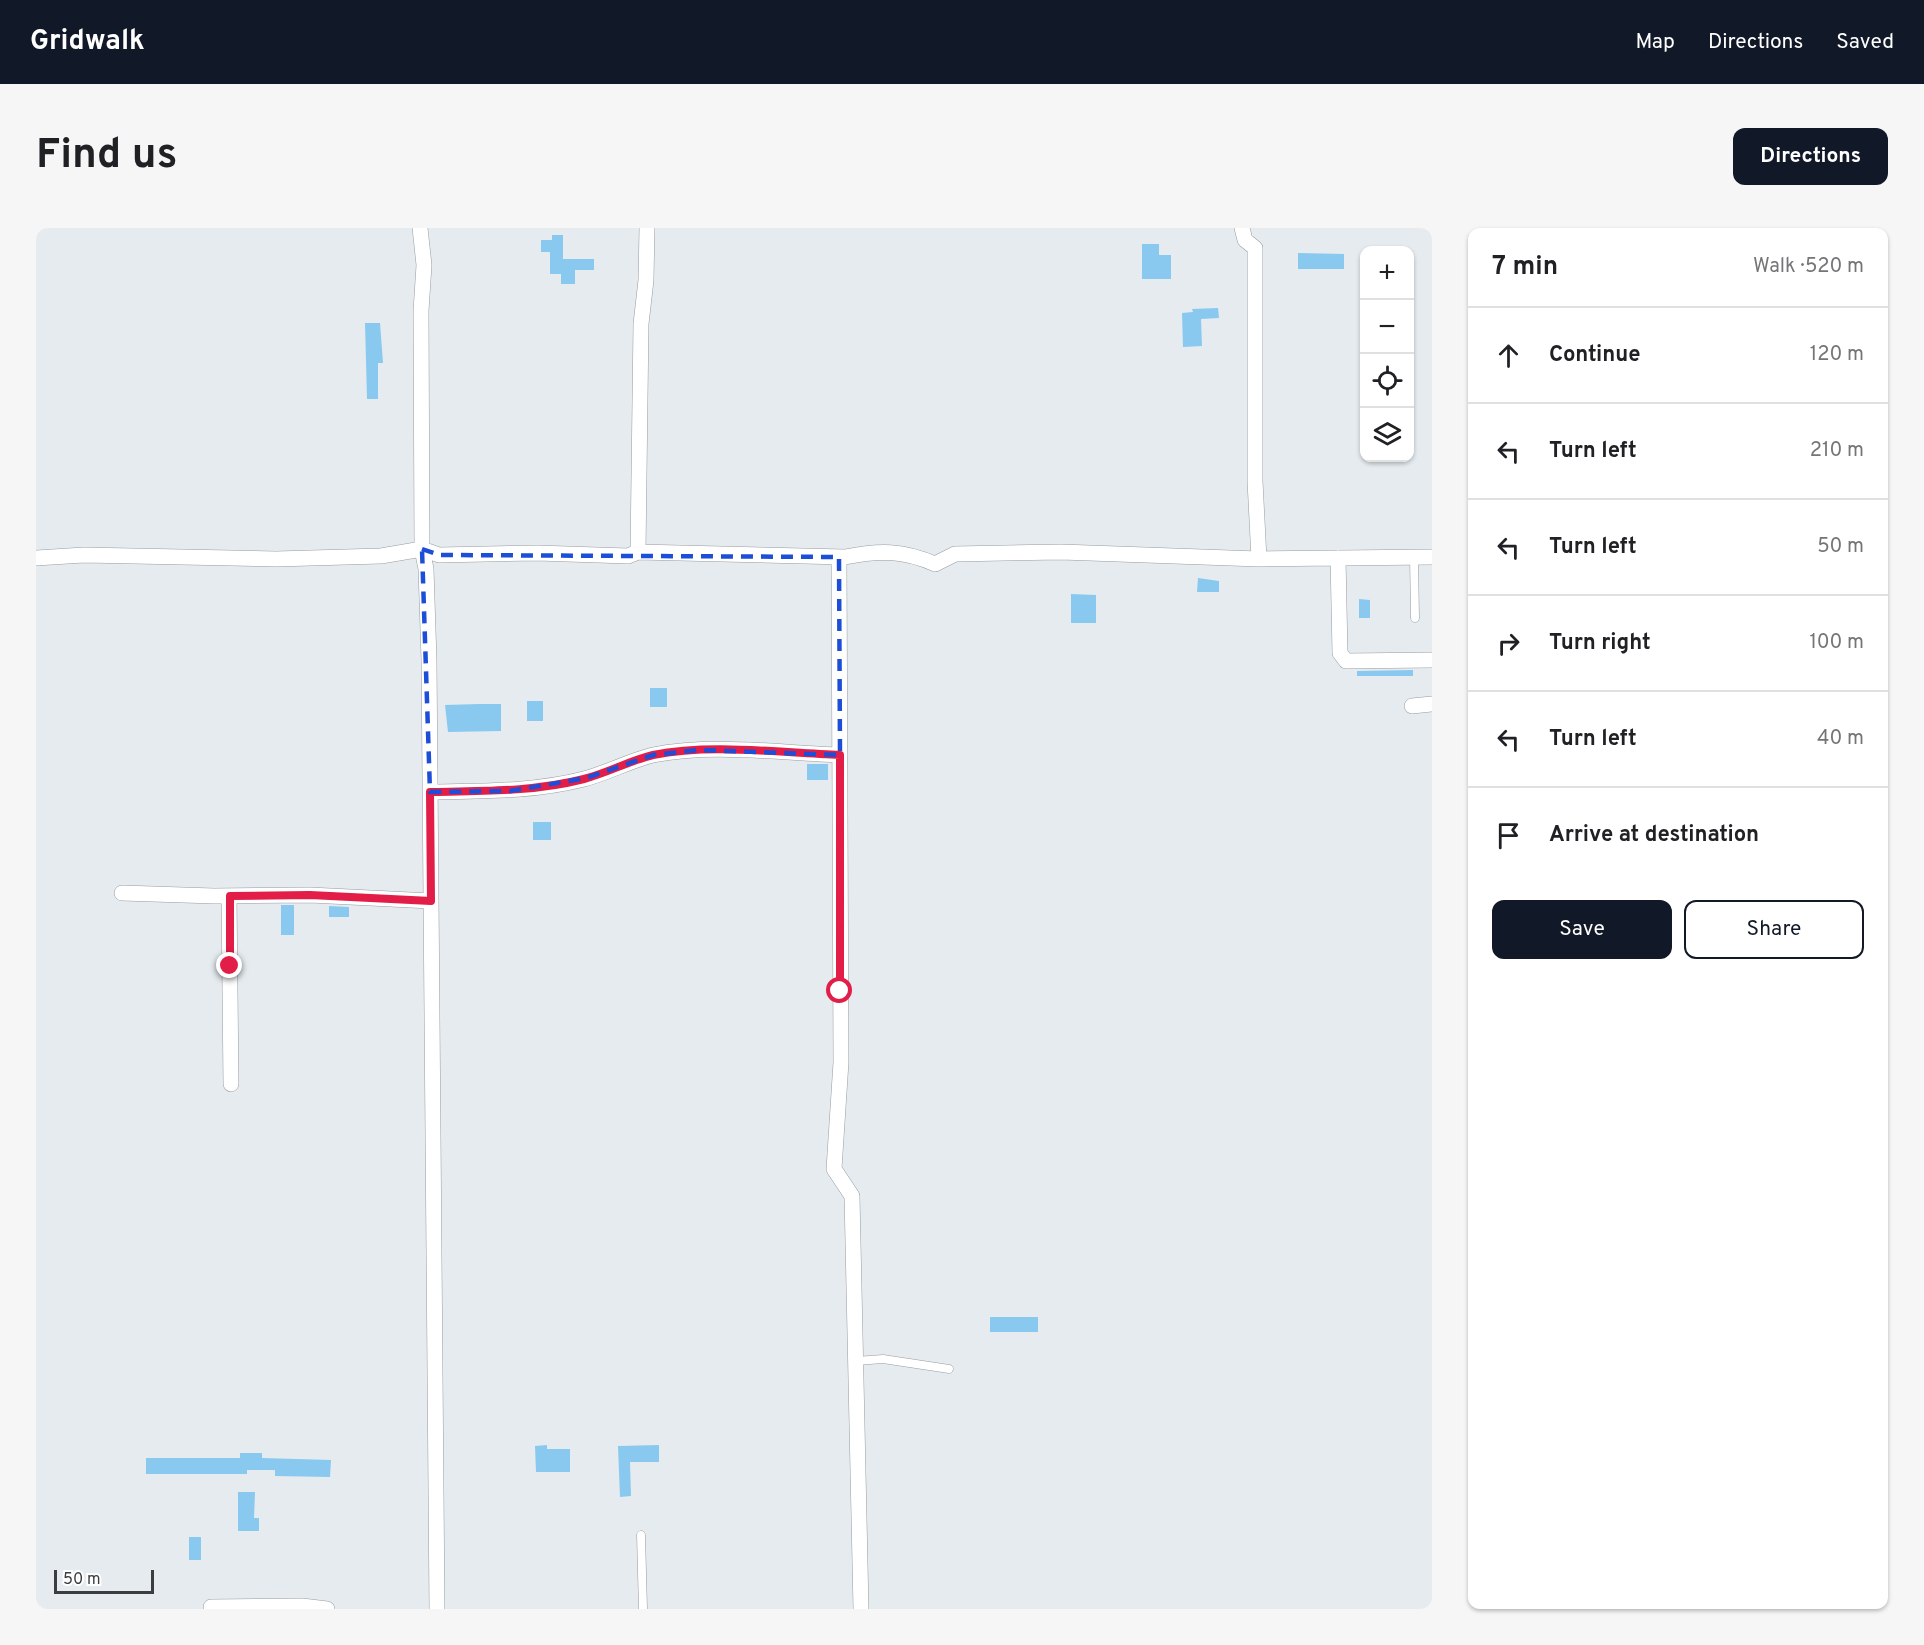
<!DOCTYPE html>
<meta charset="utf-8">
<style>
:root{--surface:#fff;--page:#f6f6f6;--text:#202124;--muted:#757577;--line:#e0e0e0;--accent:#111827}
body{margin:0;font-family:Overpass,sans-serif;background:var(--page);color:var(--text)}
.controls{position:absolute;right:18px;top:18px;display:grid;overflow:hidden;border-radius:12px;box-shadow:0 2px 4px #0004}
.controls button{width:54px;height:54px;display:grid;place-items:center;padding:0;border:0;border-bottom:2px solid var(--line);background:var(--surface);color:var(--text);font:30px sans-serif}
.scale{position:absolute;left:18px;bottom:15px;width:100px;box-sizing:border-box;padding-left:6px;border:3px solid #3b3d3f;border-top:0;font-size:16px;line-height:21px;white-space:nowrap;color:#3b3d3f;-webkit-text-stroke:4px #fff;paint-order:stroke}
.stop{position:absolute;width:18px;height:18px;margin:-14px;border:4px solid #e11d48;border-radius:50%;background:#fff}
.stop.end{background:#e11d48;border-color:#fff;box-shadow:0 2px 6px #0008}
.list{margin:0;padding:0;list-style:none}
h2{display:flex;justify-content:space-between;align-items:center;height:78px;margin:0;padding:0 24px;font-size:26px}
h2 small{font-size:20px;font-weight:400;color:var(--muted)}
.list li{display:grid;grid-template-columns:39px 1fr auto;gap:18px;align-items:center;box-sizing:border-box;height:96px;padding:0 24px;border-top:2px solid var(--line)}
.list b{display:block;font-size:22px;white-space:nowrap}
.list em{font-size:20px;font-style:normal;color:var(--muted)}
.actions{display:flex;gap:12px;padding:18px 24px}
.actions a{flex:1;padding:14px 0;border:2px solid var(--accent);border-radius:12px;text-align:center;font-size:21px;color:var(--accent)}
.actions .main{background:var(--accent);color:#fff}
.icon{flex:none;width:33px;height:33px;fill:none;stroke:currentColor;stroke-width:2;stroke-linecap:round;stroke-linejoin:round}
.map{position:relative;flex:none;width:1396px;height:1381px;overflow:hidden;border-radius:12px}
header{display:flex;align-items:center;gap:36px;box-sizing:border-box;height:84px;padding:0 30px;background:var(--accent);color:#fff}
header strong{font-size:28px}
nav{display:flex;gap:33px;margin-inline-start:auto;font-size:21px}
.intro{display:flex;align-items:center;justify-content:space-between;box-sizing:border-box;height:144px;padding:0 36px}
h1{margin:0;font-size:42px}
.button{padding:15px 27px;border-radius:12px;background:var(--accent);color:#fff;font-size:21px;font-weight:700}
main{display:flex;gap:36px;padding:0 36px}
aside{flex:1;background:var(--surface);border-radius:12px;box-shadow:0 2px 4px #0004}
.map>svg:first-child{display:block}
</style>
<header>
<strong>Gridwalk</strong>
<nav><a>Map</a><a>Directions</a><a>Saved</a></nav>
</header>
<div class="intro"><h1>Find us</h1><a class="button">Directions</a></div>
<main>
<div class="map">
<svg width="1396" height="1381" viewBox="0 0 1396 1381">
<rect width="100%" height="100%" fill="#e5ebef"/>
<path fill="#89c9ef" d="M516 7H527V31H558V42H539V56H525V46H514V24H505V12H516Z
M1106 16H1123V27H1135V51H1106Z
M1262 25 1308 26V41H1262Z
M1182 80 1183 90 1165 91 1166 118 1147 119 1146 85 1157 84 1156 81Z
M329 95H344L347 135H342V171H331Z
M1162 350 1183 353V364H1161Z
M1035 366 1060 367V395H1035Z
M1323 371 1334 372V390H1323Z
M1377 442V448H1321V443Z
M614 460H631V479H614Z
M491 473H507V493H491Z
M443 476H465V503L412 504 409 477Z
M771 536H792V552H771Z
M497 594H515V612H497Z
M245 677H258V707H245Z
M293 678 313 679V689H293Z
M954 1089H1002V1104H954Z
M511 1217V1221H534V1244H500L499 1218Z
M623 1217V1234H594L595 1268 584 1269 582 1218Z
M204 1225H226V1230L295 1232 294 1249 239 1248V1242H211V1246H110V1230H204Z
M202 1264H219L218 1290H223V1303H202Z
M153 1309H165V1332H153Z"/>
<g fill="none" stroke-linecap="round" stroke-linejoin="round">
<defs>
<path id="service" d="M1378 329 1379 390
M820 1133 847 1131 913 1141
M605 1307 607 1381"/>
<path id="minor" d="M384 0 388 37 385 83 386 321 390 341 393 432 401 1381
M1206 0 1209 12 1219 20V253L1223 331 1396 329
M602 324 605 96 610 52 611 0
M803 329 805 834 798 941 816 968 825 1381
M0 330 48 327 240 331 345 328 386 321 403 327 501 325 592 328 602 324 809 329C843 322 867 322 899 336L919 326 1025 324 1223 331
M1302 330 1304 425 1310 433 1396 432
M1376 478 1396 476
M394 564C446 563 497 564 548 551 571 545 593 533 617 527 675 515 744 525 804 527
M86 665 178 668 274 667 395 673
M193 668 195 856
M175 1379 266 1378 291 1381"/>
</defs>
<use href="#service" stroke="#979ca0" stroke-width="9"/>
<use href="#minor" stroke="#979ca0" stroke-width="16"/>
<use href="#service" stroke="#fff" stroke-width="8"/>
<use href="#minor" stroke="#fff" stroke-width="15"/>
</g>
<g fill="none" stroke-linecap="round" stroke-linejoin="round">
<path stroke="#e11d48" stroke-width="8" d="M194 738V668L274 667 395 673 394 564C446 563 497 564 548 551 571 545 593 533 617 527 675 515 744 525 804 527V763"/>
</g>
<path fill="none" stroke="#1d4ed8" stroke-width="4.5" stroke-dasharray="12 8" stroke-linejoin="round" d="M386 321 403 327 803 329 804 527 663 522 617 527 550 550 474 563 394 564Z"/>
</svg>
<div class="controls">
<button>+</button>
<button>−</button>
<button><svg class="icon" aria-label="locate" viewBox="0 0 24 24"><circle cx="12" cy="12" r="6"/><path d="M12 2v4M12 18v4M2 12h4M18 12h4"/></svg></button>
<button><svg class="icon" aria-label="layers" viewBox="0 0 24 24"><path d="M12 4l9 5-9 5-9-5zM3 14l9 5 9-5"/></svg></button>
</div>
<div class="scale">50 m</div>
<div class="stop" style="left:804px;top:763px"></div>
<div class="stop end" style="left:194px;top:738px"></div>
</div>
<aside>
<h2>7 min<small>Walk · 520 m</small></h2>
<ul class="list">
<li><svg class="icon" aria-label="ahead" viewBox="0 0 24 24"><path d="M12 20V5M6 11l6-6 6 6"/></svg><div><b>Continue</b></div><em>120 m</em></li>
<li><svg class="icon" aria-label="left" viewBox="0 0 24 24"><path d="M17 20v-9H6M10 6l-5 5 5 5"/></svg><div><b>Turn left</b></div><em>210 m</em></li>
<li><svg class="icon" aria-label="left" viewBox="0 0 24 24"><path d="M17 20v-9H6M10 6l-5 5 5 5"/></svg><div><b>Turn left</b></div><em>50 m</em></li>
<li><svg class="icon" aria-label="right" viewBox="0 0 24 24"><path d="M7 20v-9h11M14 6l5 5-5 5"/></svg><div><b>Turn right</b></div><em>100 m</em></li>
<li><svg class="icon" aria-label="left" viewBox="0 0 24 24"><path d="M17 20v-9H6M10 6l-5 5 5 5"/></svg><div><b>Turn left</b></div><em>40 m</em></li>
<li><svg class="icon" aria-label="arrive" viewBox="0 0 24 24"><path d="M6 21V4h12l-3 4 3 4H6"/></svg><div><b>Arrive at destination</b></div></li>
</ul>
<div class="actions"><a class="main">Save</a><a>Share</a></div>
</aside>
</main>
